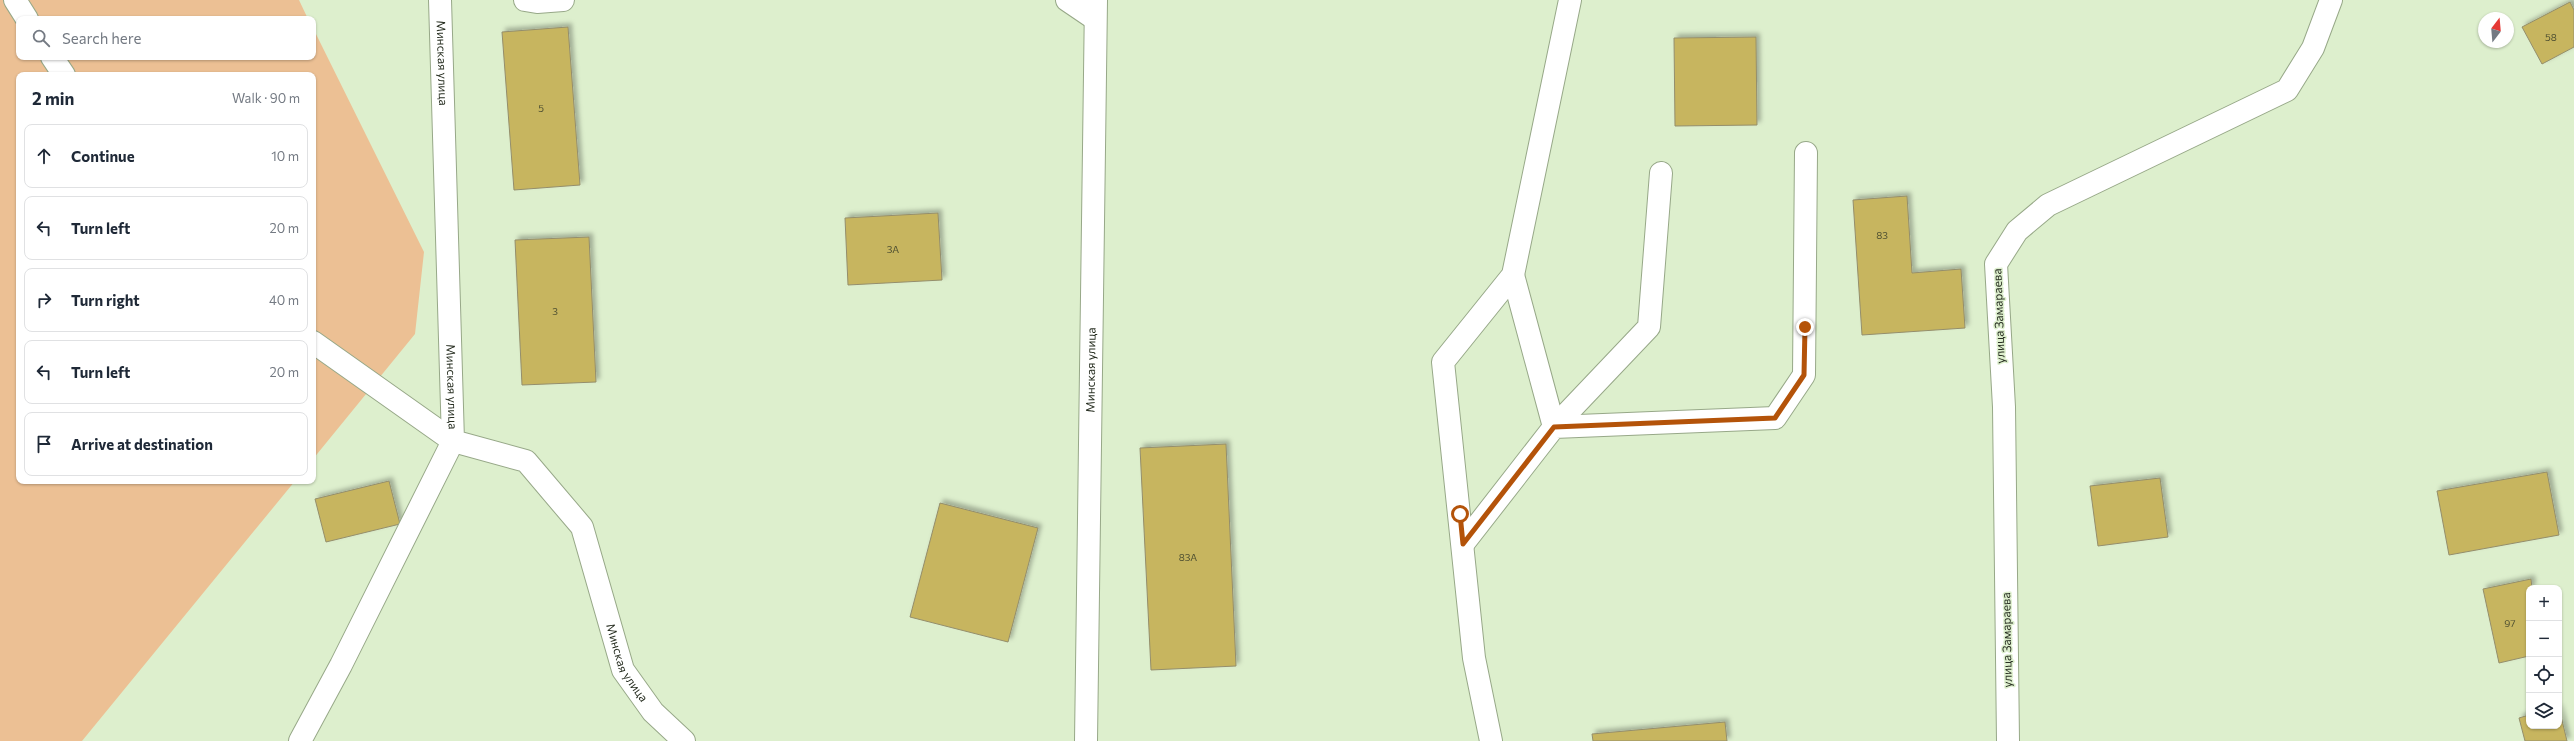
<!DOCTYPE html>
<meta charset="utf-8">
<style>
:root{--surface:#fff;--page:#f2f2f3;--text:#1f2937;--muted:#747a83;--line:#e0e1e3}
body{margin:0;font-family:Commissioner,sans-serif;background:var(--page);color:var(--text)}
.controls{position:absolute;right:12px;bottom:12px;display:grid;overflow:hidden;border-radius:8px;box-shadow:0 1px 3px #0004}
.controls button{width:36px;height:36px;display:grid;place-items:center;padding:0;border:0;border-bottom:1px solid var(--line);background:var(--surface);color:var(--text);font:20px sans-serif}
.compass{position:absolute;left:2478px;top:12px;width:36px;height:36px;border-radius:50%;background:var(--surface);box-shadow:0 1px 3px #0004;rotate:16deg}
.stop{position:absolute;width:12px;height:12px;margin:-9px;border:3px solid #b45309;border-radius:50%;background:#fff}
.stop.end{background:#b45309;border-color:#fff;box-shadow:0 1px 4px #0008}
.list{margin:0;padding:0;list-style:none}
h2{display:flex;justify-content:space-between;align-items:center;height:52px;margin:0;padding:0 16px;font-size:17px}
h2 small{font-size:13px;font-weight:400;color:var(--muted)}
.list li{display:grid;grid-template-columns:26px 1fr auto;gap:12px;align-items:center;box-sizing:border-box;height:64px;margin:0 8px 8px;padding:0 8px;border:1px solid var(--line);border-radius:8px}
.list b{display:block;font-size:15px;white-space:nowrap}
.list em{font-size:13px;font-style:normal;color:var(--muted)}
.icon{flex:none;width:22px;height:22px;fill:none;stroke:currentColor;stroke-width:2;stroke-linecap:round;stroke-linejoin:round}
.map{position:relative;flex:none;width:2574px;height:741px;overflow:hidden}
.search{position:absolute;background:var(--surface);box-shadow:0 1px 3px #0004;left:16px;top:16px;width:300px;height:44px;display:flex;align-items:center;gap:10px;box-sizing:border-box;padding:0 14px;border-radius:8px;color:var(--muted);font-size:15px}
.panel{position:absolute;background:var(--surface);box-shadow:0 1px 3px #0004;left:16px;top:72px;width:300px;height:412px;border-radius:8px}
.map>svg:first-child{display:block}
</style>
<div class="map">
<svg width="2574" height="741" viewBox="0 0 2574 741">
<defs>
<filter id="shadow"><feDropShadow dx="3.5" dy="-3.5" stdDeviation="2" flood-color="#0004"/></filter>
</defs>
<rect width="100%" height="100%" fill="#ddefcd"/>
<path fill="#ecc094" d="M0 0H299L308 19H19V57H313V28L424 252 415 334 313 459V75H19V481H295L82 741H0Z"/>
<path fill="#c7b55e" stroke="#948e6c" filter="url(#shadow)" d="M2570 2 2574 10V47L2542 64 2522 27Z
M568 27 580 185 514 190 502 32Z
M1756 37 1757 125 1675 126 1674 38Z
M1907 196 1912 273 1961 269 1965 328 1862 335 1853 200Z
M938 213 942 280 848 285 845 218Z
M589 237 596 382 522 385 515 240Z
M1226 444 1236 666 1151 670 1140 448Z
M2547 472 2559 535 2449 555 2437 491Z
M2160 478 2168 537 2098 546 2090 486Z
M389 481 400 524 326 542 315 499Z
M940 503 1038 528 1008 642 910 617Z
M2531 579 2532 588H2529V656L2499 663 2483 589Z
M2559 708 2567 741H2525L2519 718 2529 715V726H2559Z
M1725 722 1727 741H1593L1592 734Z"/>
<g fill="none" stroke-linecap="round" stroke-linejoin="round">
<defs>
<g id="minor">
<path d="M15 0 27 19"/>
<path id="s1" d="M440 0 453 441 526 461 582 527 623 670 653 712 684 741"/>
<path d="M525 0 537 2 563 0"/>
<path d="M1067 0 1095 19"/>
<path d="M52 57 64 75"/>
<path d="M1513 275 1554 427"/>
<path d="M1554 427 1649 327 1661 173"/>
<path d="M1463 544 1554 427 1775 418 1804 375 1806 153"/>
<path d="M300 741 341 665 453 441 313 342"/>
<path id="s2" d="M1086 741 1096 0"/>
<path d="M1491 741 1474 658 1443 362 1513 275 1570 0"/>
<path d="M2008 741 2004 407 1996 264 2017 231 2048 205 2287 90 2313 48 2331 0"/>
</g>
</defs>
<use href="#minor" stroke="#97a888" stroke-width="24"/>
<use href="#minor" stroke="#fff" stroke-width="22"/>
</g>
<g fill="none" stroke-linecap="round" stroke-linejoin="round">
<path stroke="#b45309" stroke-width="5" d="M1460 514 1463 544 1554 427 1775 418 1804 375 1805 327"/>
</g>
<g text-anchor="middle" stroke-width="3" stroke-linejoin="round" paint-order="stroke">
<g font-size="10" fill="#505132">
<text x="2551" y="41">58</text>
<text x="541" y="112">5</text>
<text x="1882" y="239">83</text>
<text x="893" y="253">3А</text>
<text x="555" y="315">3</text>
<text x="1188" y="561">83А</text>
<text x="2510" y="627">97</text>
</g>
<g font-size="12" fill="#293023" stroke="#ddefcd">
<text dy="4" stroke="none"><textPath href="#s1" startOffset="63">Минская улица</textPath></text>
<text transform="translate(1999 316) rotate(-92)" y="4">улица Замараева</text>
<text dy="4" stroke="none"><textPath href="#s2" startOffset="371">Минская улица</textPath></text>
<text dy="4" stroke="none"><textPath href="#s1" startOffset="387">Минская улица</textPath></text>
<text transform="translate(2007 640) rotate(-91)" y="4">улица Замараева</text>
<text dy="4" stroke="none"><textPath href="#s1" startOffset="747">Минская улица</textPath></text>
</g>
</g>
</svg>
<div class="controls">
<button>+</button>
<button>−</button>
<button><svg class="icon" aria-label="locate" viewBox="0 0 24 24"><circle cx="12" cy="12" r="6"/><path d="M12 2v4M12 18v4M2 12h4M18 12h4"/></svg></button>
<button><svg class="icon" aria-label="layers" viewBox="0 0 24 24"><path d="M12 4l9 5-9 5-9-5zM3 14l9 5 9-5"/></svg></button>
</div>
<svg class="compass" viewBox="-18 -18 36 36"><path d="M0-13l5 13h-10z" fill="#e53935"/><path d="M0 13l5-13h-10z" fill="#747a83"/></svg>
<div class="stop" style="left:1460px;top:514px"></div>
<div class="stop end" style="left:1805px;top:327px"></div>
<div class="search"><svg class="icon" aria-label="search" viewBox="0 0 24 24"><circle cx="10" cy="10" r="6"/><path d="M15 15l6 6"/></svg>Search here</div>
<section class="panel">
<h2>2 min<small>Walk · 90 m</small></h2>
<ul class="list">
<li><svg class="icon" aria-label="ahead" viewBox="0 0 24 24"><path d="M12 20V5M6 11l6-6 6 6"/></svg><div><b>Continue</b></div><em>10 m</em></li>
<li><svg class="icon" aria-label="left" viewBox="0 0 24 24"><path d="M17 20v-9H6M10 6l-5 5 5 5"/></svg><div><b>Turn left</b></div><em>20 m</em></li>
<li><svg class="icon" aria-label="right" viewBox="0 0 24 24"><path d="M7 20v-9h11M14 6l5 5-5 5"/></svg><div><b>Turn right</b></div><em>40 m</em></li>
<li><svg class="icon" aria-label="left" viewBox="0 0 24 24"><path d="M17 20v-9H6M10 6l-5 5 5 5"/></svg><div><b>Turn left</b></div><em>20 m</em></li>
<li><svg class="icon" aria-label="arrive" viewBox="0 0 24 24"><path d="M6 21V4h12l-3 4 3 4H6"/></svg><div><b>Arrive at destination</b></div></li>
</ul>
</section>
</div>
